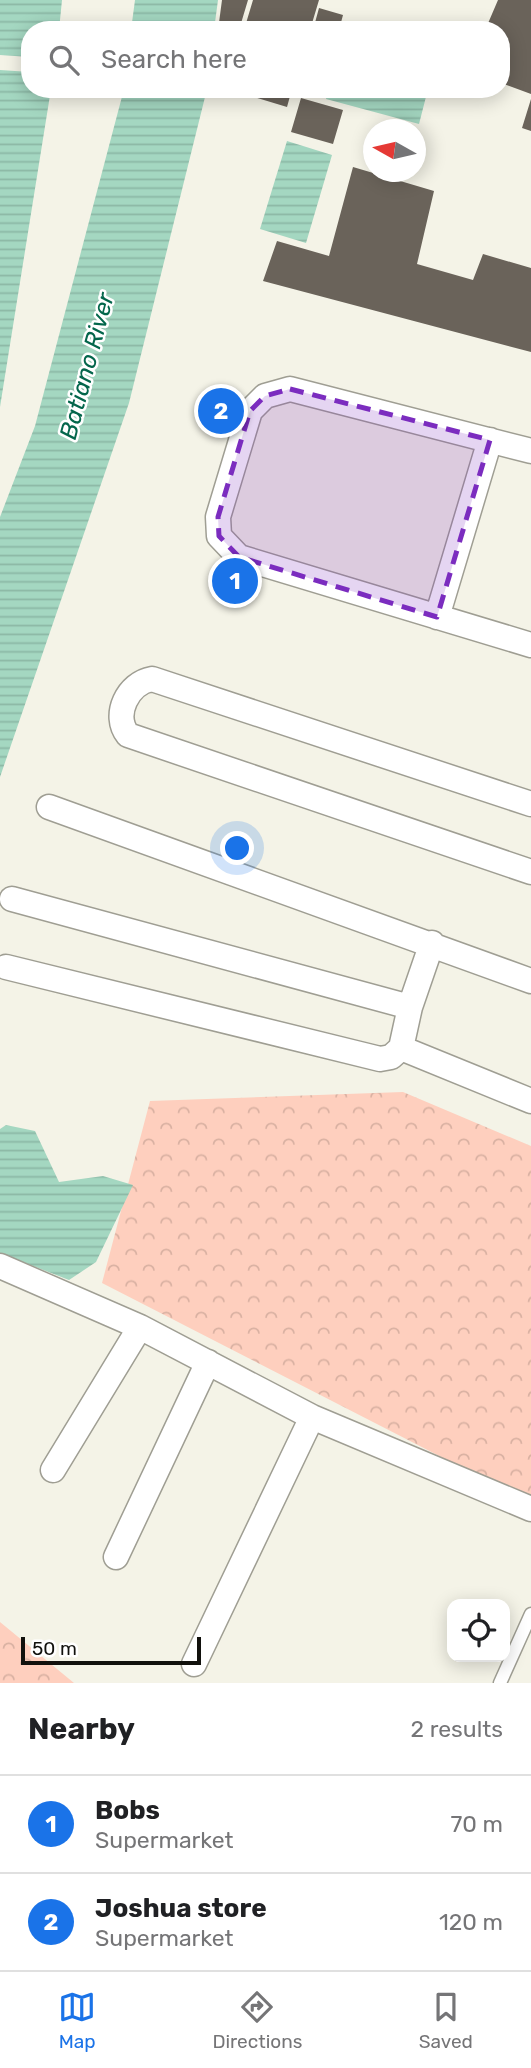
<!DOCTYPE html>
<style>
:root{--surface:#fff;--page:#f6f6f6;--text:#202124;--muted:#757577;--line:#e0e0e0;--accent:#1a73e8}
body{margin:0;font-family:Rubik,sans-serif;background:var(--page);color:var(--text)}
.controls{position:absolute;right:21px;bottom:21px;display:grid;overflow:hidden;border-radius:14px;box-shadow:0 4px 18px #0003}
.controls button{width:63px;height:63px;display:grid;place-items:center;padding:0;border:0;border-bottom:2px solid var(--line);background:var(--surface);color:var(--text);font:35px sans-serif}
.compass{position:absolute;left:363px;top:119px;width:63px;height:63px;border-radius:50%;background:var(--surface);box-shadow:0 4px 18px #0003;rotate:278deg}
.scale{position:absolute;left:21px;bottom:18px;width:180px;box-sizing:border-box;padding-left:7px;border:4px solid #11110d;border-top:0;font-size:19px;line-height:24px;white-space:nowrap;color:#11110d;-webkit-text-stroke:5px #fff;paint-order:stroke}
.you{position:absolute;left:238px;top:849px;width:24px;height:24px;margin:-18px;border:5px solid #fff;border-radius:50%;background:#1a73e8;box-shadow:0 0 0 10px #1a73e833}
.badge{display:grid;place-items:center;width:46px;height:46px;border-radius:50%;background:var(--accent);color:#fff;font-size:23px;font-weight:700}
.pin{position:absolute;translate:-50% -50%;border:4px solid #fff;box-shadow:0 2px 7px #0006}
.list{margin:0;padding:0;list-style:none}
h2{display:flex;justify-content:space-between;align-items:center;height:91px;margin:0;padding:0 28px;font-size:30px}
h2 small{font-size:23px;font-weight:400;color:var(--muted)}
.list li{display:grid;grid-template-columns:46px 1fr auto;gap:21px;align-items:center;box-sizing:border-box;height:98px;padding:0 28px;border-top:2px solid var(--line)}
.list b{display:block;font-size:26px;white-space:nowrap}
.list p{margin:0;font-size:23px;white-space:nowrap;color:var(--muted)}
.list em{font-size:23px;font-style:normal;color:var(--muted)}
.icon{flex:none;width:38px;height:38px;fill:none;stroke:currentColor;stroke-width:2;stroke-linecap:round;stroke-linejoin:round}
.map{position:relative;flex:none;width:531px;height:1683px;overflow:hidden}
.search{position:absolute;background:var(--surface);box-shadow:0 4px 18px #0003;left:21px;right:21px;top:21px;height:77px;display:flex;align-items:center;gap:18px;box-sizing:border-box;padding:0 24px;border-radius:28px;color:var(--muted);font-size:26px}
.sheet{height:287px;background:var(--surface)}
nav{display:flex;justify-content:space-around;align-items:center;box-sizing:border-box;height:98px;border-top:2px solid var(--line);background:var(--surface);font-size:19px;color:var(--muted)}
nav a{display:grid;justify-items:center;gap:4px}
nav .on{color:var(--accent)}
.map>svg:first-child{display:block}
</style>
<div class="map">
<svg width="531" height="1683" viewBox="0 0 531 1683">
<defs>
<pattern id="forest-crowns" width="20" height="18" patternUnits="userSpaceOnUse" patternTransform="scale(1.75)"><rect width="20" height="18" fill="#fecfbe"/><path d="M2 6a3 3 0 1 1 6 0M12 15a3 3 0 1 1 6 0" fill="none" stroke="#d9b1a2"/></pattern>
<pattern id="water-rules" width="6" height="5" patternUnits="userSpaceOnUse" patternTransform="scale(1.75)"><rect width="6" height="5" fill="#a4d7c1"/><path d="M0 2.5h6" fill="none" stroke="#8cb8a5"/></pattern>
</defs>
<rect width="100%" height="100%" fill="#f4f3e7"/>
<path fill="url(#forest-crowns)" d="M403 1092 531 1146V1503L102 1283 150 1101Z
M0 1622 74 1683H0Z"/>
<path fill="url(#water-rules)" d="M0 0H62L59 30H30V57L0 55Z
M135 0H218L214 30H131Z
M0 70 30 72V89H51L0 407Z
M124 89H207L129 403 0 777V517L35 426Z
M328 89H428L419 124 326 99Z
M287 141 332 155 306 243 260 229Z
M6 1125 35 1131 59 1182 103 1176 133 1185 96 1262 69 1280 0 1253V1129Z"/>
<path fill="#6a635a" d="M222 0H248L239 30H218Z
M253 0H319L310 30H244Z
M498 0H531V94L501 83V30L486 28Z
M319 8 343 15 339 30H313Z
M227 89H292L287 107Z
M301 98 343 110 333 144 291 132Z
M531 99V131L522 128Z
M353 167 434 191 417 264 473 280 483 254 531 268V352L263 281 277 241 329 256Z"/>
<g fill="none" stroke-linecap="round" stroke-linejoin="round">
<defs>
<path id="service" d="M500 1683 531 1614"/>
<path id="minor" d="M531 451 290 389 265 396 250 411 218 517 219 536 239 557 531 645
M437 617 490 440
M531 804 152 679C128 683 112 715 128 735L531 872
M49 807 531 981
M12 899 410 1007
M6 967 380 1059 391 1057 401 1048 531 1101
M401 1048 410 1007 432 943
M0 1266 140 1327 312 1417 531 1509
M53 1470 140 1327
M116 1557 208 1362
M194 1664 312 1417"/>
</defs>
<use href="#service" stroke="#9f9e93" stroke-width="15"/>
<use href="#minor" stroke="#9f9e93" stroke-width="27"/>
<use href="#service" stroke="#fff" stroke-width="12"/>
<use href="#minor" stroke="#fff" stroke-width="24"/>
</g>
<path fill="#7b2cbf" fill-opacity="0.2" stroke="#7b2cbf" stroke-width="5" stroke-dasharray="14 9" stroke-linejoin="round" d="M290 389 490 440 437 617 239 557 219 536 218 517 250 411 265 396Z"/>
<g text-anchor="middle" stroke-width="5" stroke-linejoin="round" paint-order="stroke">
<g font-size="24" font-style="italic" fill="#03664b" stroke="#fff">
<text transform="translate(87 366) rotate(-75)" y="8">Batiano River</text>
</g>
</g>
</svg>
<div class="controls">
<button><svg class="icon" aria-label="locate" viewBox="0 0 24 24"><circle cx="12" cy="12" r="6"/><path d="M12 2v4M12 18v4M2 12h4M18 12h4"/></svg></button>
</div>
<svg class="compass" viewBox="-18 -18 36 36"><path d="M0-13l5 13h-10z" fill="#e53935"/><path d="M0 13l5-13h-10z" fill="#757577"/></svg>
<div class="scale">50 m</div>
<div class="you"></div>
<div class="pin badge" style="left:235px;top:581px">1</div>
<div class="pin badge" style="left:221px;top:411px">2</div>
<div class="search"><svg class="icon" aria-label="search" viewBox="0 0 24 24"><circle cx="10" cy="10" r="6"/><path d="M15 15l6 6"/></svg>Search here</div>
</div>
<section class="sheet">
<h2>Nearby<small>2 results</small></h2>
<ul class="list">
<li><span class="badge">1</span><div><b>Bobs</b><p>Supermarket</p></div><em>70 m</em></li>
<li><span class="badge">2</span><div><b>Joshua store</b><p>Supermarket</p></div><em>120 m</em></li>
</ul>
</section>
<nav>
<a class="on"><svg class="icon" aria-label="map" viewBox="0 0 24 24"><path d="M3 6l6-2 6 2 6-2v14l-6 2-6-2-6 2zM9 4v14M15 6v14"/></svg>Map</a>
<a><svg class="icon" aria-label="directions" viewBox="0 0 24 24"><path d="M12 3l9 9-9 9-9-9zM9 14v-3h6M13 9l2 2-2 2"/></svg>Directions</a>
<a><svg class="icon" aria-label="saved" viewBox="0 0 24 24"><path d="M7 4h10v16l-5-4-5 4z"/></svg>Saved</a>
</nav>
